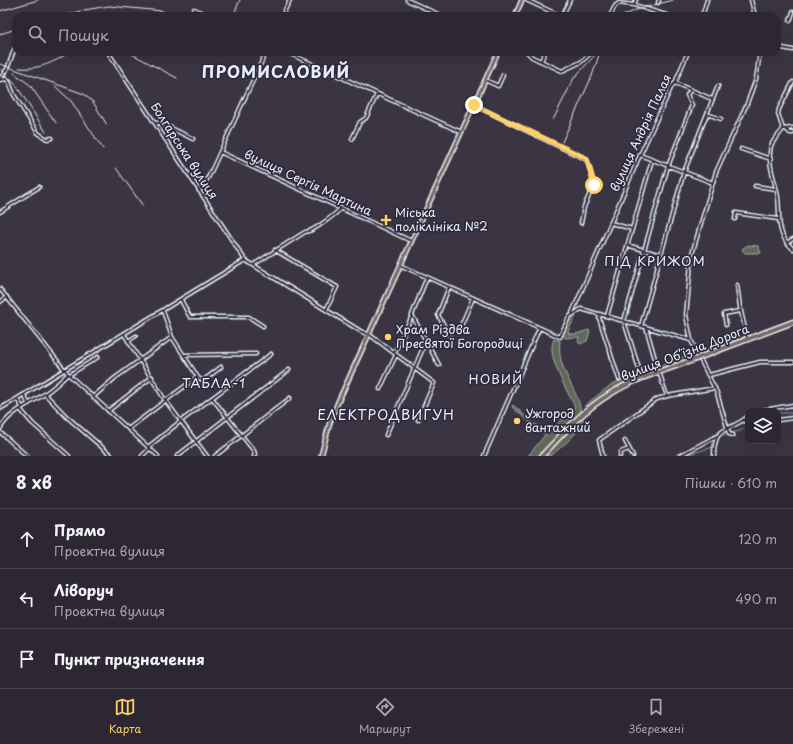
<!DOCTYPE html>
<html lang="uk">
<meta charset="utf-8">
<style>
:root{--surface:#2c2732;--page:#38333e;--text:#f1f3f6;--muted:#a6a5ac;--line:#48444d;--accent:#ffd166}
body{margin:0;font-family:"Playpen Sans",sans-serif;background:var(--page);color:var(--text)}
.controls{position:absolute;right:12px;bottom:12px;display:grid;overflow:hidden;border-radius:8px;box-shadow:0 4px 16px #0002}
.controls button{width:36px;height:36px;display:grid;place-items:center;padding:0;border:0;border-bottom:1px solid var(--line);background:var(--surface);color:var(--text);font:20px sans-serif}
.stop{position:absolute;width:12px;height:12px;margin:-9px;border:3px solid #ffd166;border-radius:50%;background:#fff}
.stop.end{background:#ffd166;border-color:#fff;box-shadow:0 1px 4px #0008}
.list{margin:0;padding:0;list-style:none}
h2{display:flex;justify-content:space-between;align-items:center;height:52px;margin:0;padding:0 16px;font-size:17px}
h2 small{font-size:13px;font-weight:400;color:var(--muted)}
.list li{display:grid;grid-template-columns:26px 1fr auto;gap:12px;align-items:center;box-sizing:border-box;height:60px;padding:0 16px;border-top:1px solid var(--line)}
.list b{display:block;font-size:15px;white-space:nowrap}
.list p{margin:0;font-size:13px;white-space:nowrap;color:var(--muted)}
.list em{font-size:13px;font-style:normal;color:var(--muted)}
.icon{flex:none;width:22px;height:22px;fill:none;stroke:currentColor;stroke-width:2;stroke-linecap:round;stroke-linejoin:round}
.map{position:relative;flex:none;width:793px;height:456px;overflow:hidden}
.search{position:absolute;background:var(--surface);box-shadow:0 4px 16px #0002;left:12px;right:12px;top:12px;height:44px;display:flex;align-items:center;gap:10px;box-sizing:border-box;padding:0 14px;border-radius:12px;color:var(--muted);font-size:15px}
.sheet{height:232px;background:var(--surface)}
nav{display:flex;justify-content:space-around;align-items:center;box-sizing:border-box;height:56px;border-top:1px solid var(--line);background:var(--surface);font-size:11px;color:var(--muted)}
nav a{display:grid;justify-items:center;gap:2px}
nav .on{color:var(--accent)}
.map>svg:first-child{display:block}
</style>
<div class="map">
<svg width="793" height="456" viewBox="0 0 793 456">
<rect width="100%" height="100%" fill="#3b3443"/>
<filter id="ink" filterUnits="userSpaceOnUse"><feTurbulence type="fractalNoise" baseFrequency=".025" numOctaves="2"/><feDisplacementMap in="SourceGraphic" scale="8" xChannelSelector="R" yChannelSelector="G"/><feConvolveMatrix kernelMatrix="1 2 1 2 8 2 1 2 1" color-interpolation-filters="sRGB"/></filter>
<g filter="url(#ink)">
<path fill="#61675a" stroke="#a4aca9" d="M748 245 758 246 761 253H745L742 249Z
M575 314 576 316 568 331 569 334H576L589 330 590 331 587 341 580 344 578 342 579 337 565 338 563 335 568 323Z
M743 337 745 339 700 354 699 352 724 342Z
M554 339 560 341C556 369 577 386 581 412L539 456H528L545 435 512 407 513 405 534 424 545 428 548 433 575 407C568 391 545 356 554 339Z
M687 355 694 356 629 381 609 391 586 407 584 406 612 384Z
M583 417C583 432 561 446 551 456H544Z"/>
<g fill="none" stroke-linecap="round" stroke-linejoin="round">
<path stroke="#909caf" stroke-width="1" d="M778 413H793
M730 433 740 431 748 426
M717 441 720 436 728 434
M683 456 713 447"/>
<defs>
<path id="minor" d="M407 0 442 16
M526 0 561 16
M751 0 755 16
M619 3 634 5 669 16
M658 3 659 0
M634 5 636 0
M194 9 210 16
M282 16 290 0
M562 16 570 0
M610 16 615 6 619 3
M702 16 707 0
M790 21 793 12
M777 47 793 50
M108 52 245 260 362 332 370 335 434 383 418 420
M286 52 461 132
M527 52 532 57 562 71 581 62 592 52
M541 61 545 52
M0 79 7 69 16 45
M0 80 6 79 9 82 14 95 31 122 38 133 47 139 52 138
M485 80 498 86 503 75
M793 82 779 109 778 114 783 129C780 135 773 139 771 146 767 161 774 178 777 192 782 214 773 231 793 249
M675 83 712 99
M474 105 587 160 594 184 584 207 581 223
M707 114 721 119
M155 123H161L193 139
M783 129 793 128
M786 129 790 133H793
M352 139 360 122 366 118 377 94
M741 149 771 159
M220 152 411 241
M640 155 713 183
M755 186 776 189
M199 191 209 176 266 52
M0 212 39 187
M735 219 736 213 778 219
M611 223 632 229
M787 243 793 239
M627 245 661 255
M275 250 337 287 326 310
M253 265 305 232C313 232 336 214 341 208
M400 265 560 337 569 317 581 309 691 340
M427 277 412 315 439 365
M737 285 740 307 747 338
M449 287 438 315 450 336
M0 289 68 374 158 456
M181 300 190 317H249L263 326
M0 302 7 297
M163 311 172 337 199 379 204 380 221 367
M572 313 640 155 672 86 675 83 688 52
M600 314 599 318 619 379
M607 316 652 160
M726 325 724 314 740 311
M641 326 684 172 718 86
M646 327 657 366
M460 328 473 298
M124 334 165 400 207 456
M128 341 136 336
M394 353 412 316
M184 355 256 354
M698 356 691 340 686 315 692 254 716 172 746 106 756 79 760 52
M700 359 717 393 729 434 733 435
M640 372 624 321 668 166 692 105 687 95 690 91
M69 375 98 357
M660 375 667 396
M709 375 760 362H793
M380 389 396 355
M45 394 66 416 112 456
M24 395 28 403
M93 397 115 378 172 337
M212 398 254 451 255 454 254 456
M17 399 22 407
M0 409 245 260
M20 409 32 423 69 456
M108 411 152 377
M757 411 793 405
M778 420 793 418
M744 421 748 420
M0 429C7 416 21 408 33 401 45 395 58 384 68 374
M128 429 197 377
M0 432 27 456
M386 435 426 341
M625 441 633 456
M148 447 181 421 271 354
M142 456 150 448
M177 456 289 370
M215 456 290 398
M484 456 539 329
M603 456 599 440 657 399 667 396 715 388
M620 456 621 452 629 449
M679 456 717 436
M714 456C714 423 730 433 748 416"/>
<path id="major" d="M515 16 522 0
M321 456 330 422 338 402 498 52"/>
<path id="highway" d="M711 353 793 322
M542 456C563 433 583 410 610 394 635 378 665 370 693 360"/>
</defs>
<use href="#minor" stroke="#e8f1f8" stroke-width="5"/>
<use href="#major" stroke="#e8f1f8" stroke-width="6"/>
<use href="#highway" stroke="#e8f1f8" stroke-width="7"/>
<use href="#minor" stroke="#2f2a3d" stroke-width="2"/>
<use href="#major" stroke="#776864" stroke-width="3"/>
<use href="#highway" stroke="#776864" stroke-width="4"/>
<path stroke="#e8f1f8" stroke-width="1" d="M0 11 38 0
M62 16 84 10 109 6 163 11
M233 16 240 0
M623 16 636 10 673 0
M0 34 16 29
M128 52 177 78
M0 64 84 94 93 102 107 125
M19 68C39 70 55 62 70 52
M0 69 16 85 46 132
M14 73 30 85 56 123
M55 86 71 101 103 149
M553 120 574 78 596 54
M562 142 592 76 600 52
M116 168 143 206"/>
<defs>
<path id="highway-bridge" d="M693 360 711 353"/>
</defs>
<use href="#highway-bridge" stroke="#e8f1f8" stroke-width="7" stroke-linecap="butt"/>
<use href="#highway-bridge" stroke="#776864" stroke-width="4"/>
</g>
</g>
<g fill="none" stroke-linecap="round" stroke-linejoin="round" filter="url(#ink)">
<path stroke="#ffd166" stroke-width="5" d="M474 105 586 158 588 162 594 185"/>
</g>
<g fill="#ffd166" stroke="#2f2a3d" stroke-width="1.5">
<path d="M384 214h4v4h4v4h-4v4h-4v-4h-4v-4h4z"/>
<circle cx="388" cy="337" r="4"/>
<circle cx="517" cy="421" r="4"/>
</g>
<g text-anchor="middle" stroke-width="3.5" stroke-linejoin="round" paint-order="stroke">
<g font-size="12" fill="#e8f1f8" stroke="#2f2a3d">
<text transform="translate(641 133) rotate(-65)" y="4">вулиця Андрія Палая</text>
<text transform="translate(184 151) rotate(57)" y="4">Болгарська вулиця</text>
<text transform="translate(308 183) rotate(25)" y="4">вулиця Сергія Мартина</text>
<text transform="translate(685 353) rotate(-21)" y="4">вулиця Обʼїзна Дорога</text>
</g>
<g font-size="12" fill="#e8f1f8" stroke="#2f2a3d" text-anchor="start">
<text x="395" y="217">Міська<tspan x="395" dy="14">поліклініка №2</tspan></text>
<text x="396" y="334">Храм Різдва<tspan x="396" dy="14">Пресвятої Богородиці</tspan></text>
<text x="525" y="418">Ужгород<tspan x="525" dy="14">вантажний</tspan></text>
</g>
<g font-size="13" letter-spacing="1" fill="#e8f1f8" stroke="#2f2a3d">
<text x="655" y="266">ПІД КРИЖОМ</text>
<text x="496" y="384">НОВИЙ</text>
<text x="214" y="388">ТАБЛА-1</text>
</g>
<g font-size="14" letter-spacing="1" fill="#e8f1f8" stroke="#2f2a3d">
<text x="386" y="420">ЕЛЕКТРОДВИГУН</text>
</g>
<g font-size="16" font-weight="bold" letter-spacing="1" fill="#e8f1f8" stroke="#2f2a3d">
<text x="276" y="78">ПРОМИСЛОВИЙ</text>
</g>
</g>
</svg>
<div class="controls">
<button><svg class="icon" aria-label="layers" viewBox="0 0 24 24"><path d="M12 4l9 5-9 5-9-5zM3 14l9 5 9-5"/></svg></button>
</div>
<div class="stop" style="left:594px;top:185px"></div>
<div class="stop end" style="left:474px;top:105px"></div>
<div class="search"><svg class="icon" aria-label="search" viewBox="0 0 24 24"><circle cx="10" cy="10" r="6"/><path d="M15 15l6 6"/></svg>Пошук</div>
</div>
<section class="sheet">
<h2>8 хв<small>Пішки · 610 m</small></h2>
<ul class="list">
<li><svg class="icon" aria-label="ahead" viewBox="0 0 24 24"><path d="M12 20V5M6 11l6-6 6 6"/></svg><div><b>Прямо</b><p>Проектна вулиця</p></div><em>120 m</em></li>
<li><svg class="icon" aria-label="left" viewBox="0 0 24 24"><path d="M17 20v-9H6M10 6l-5 5 5 5"/></svg><div><b>Ліворуч</b><p>Проектна вулиця</p></div><em>490 m</em></li>
<li><svg class="icon" aria-label="arrive" viewBox="0 0 24 24"><path d="M6 21V4h12l-3 4 3 4H6"/></svg><div><b>Пункт призначення</b></div></li>
</ul>
</section>
<nav>
<a class="on"><svg class="icon" aria-label="map" viewBox="0 0 24 24"><path d="M3 6l6-2 6 2 6-2v14l-6 2-6-2-6 2zM9 4v14M15 6v14"/></svg>Карта</a>
<a><svg class="icon" aria-label="directions" viewBox="0 0 24 24"><path d="M12 3l9 9-9 9-9-9zM9 14v-3h6M13 9l2 2-2 2"/></svg>Маршрут</a>
<a><svg class="icon" aria-label="saved" viewBox="0 0 24 24"><path d="M7 4h10v16l-5-4-5 4z"/></svg>Збережені</a>
</nav>
